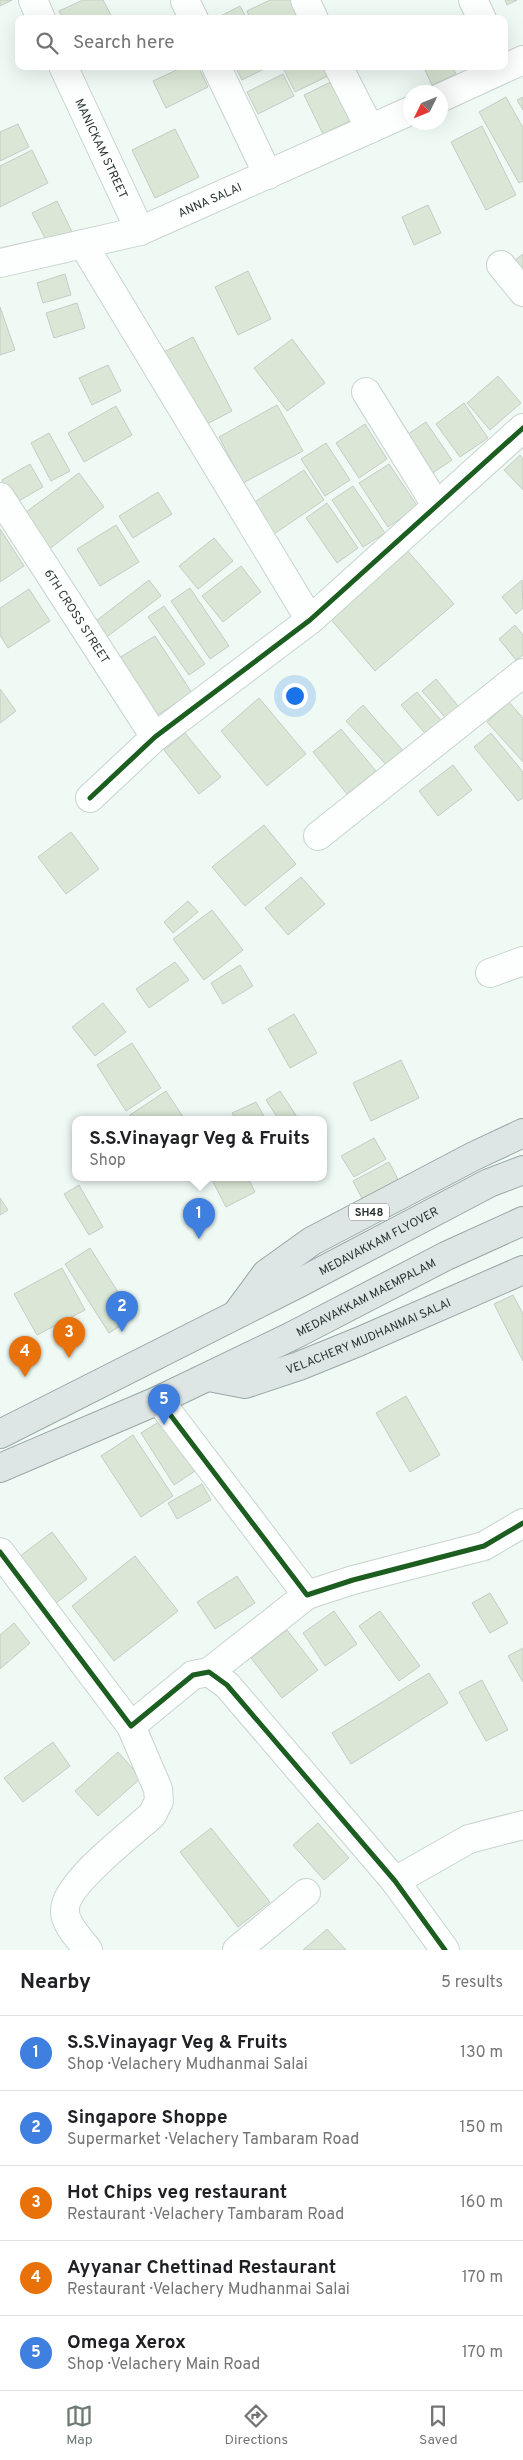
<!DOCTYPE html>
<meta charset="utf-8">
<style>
:root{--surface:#fff;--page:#f2f2f2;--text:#202124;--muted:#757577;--line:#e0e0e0;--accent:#6e7a74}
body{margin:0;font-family:Overpass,sans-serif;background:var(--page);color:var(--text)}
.compass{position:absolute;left:403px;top:85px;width:45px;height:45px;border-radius:50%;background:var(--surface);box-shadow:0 5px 20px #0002;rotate:227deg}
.you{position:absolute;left:294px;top:695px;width:18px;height:18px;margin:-12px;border:4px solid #fff;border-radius:50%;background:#1a73e8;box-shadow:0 0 0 8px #1a73e833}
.badge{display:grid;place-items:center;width:32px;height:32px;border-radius:50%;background:var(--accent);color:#fff;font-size:16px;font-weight:700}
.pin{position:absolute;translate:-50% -41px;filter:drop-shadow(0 1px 2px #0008)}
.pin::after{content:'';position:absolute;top:26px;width:18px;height:15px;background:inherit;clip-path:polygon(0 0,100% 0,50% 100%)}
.popup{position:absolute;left:72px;top:1116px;width:255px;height:65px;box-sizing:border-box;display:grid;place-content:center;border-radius:10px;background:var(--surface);filter:drop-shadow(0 1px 4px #0005);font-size:16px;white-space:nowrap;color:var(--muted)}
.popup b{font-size:19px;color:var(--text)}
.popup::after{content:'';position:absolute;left:50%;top:100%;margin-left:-10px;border:10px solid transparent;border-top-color:var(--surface)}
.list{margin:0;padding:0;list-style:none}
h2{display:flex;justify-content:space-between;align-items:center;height:65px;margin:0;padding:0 20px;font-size:21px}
h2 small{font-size:16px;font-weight:400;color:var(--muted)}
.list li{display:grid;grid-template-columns:32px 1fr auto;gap:15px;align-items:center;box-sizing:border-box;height:75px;padding:0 20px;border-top:1px solid var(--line)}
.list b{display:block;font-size:19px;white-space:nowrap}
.list p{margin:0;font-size:16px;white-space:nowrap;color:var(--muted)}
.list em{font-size:16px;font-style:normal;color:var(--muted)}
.icon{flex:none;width:28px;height:28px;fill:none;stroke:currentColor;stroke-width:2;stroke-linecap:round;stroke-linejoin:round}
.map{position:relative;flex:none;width:523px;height:1950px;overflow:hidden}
.search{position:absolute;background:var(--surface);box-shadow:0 5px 20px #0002;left:15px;right:15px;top:15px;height:55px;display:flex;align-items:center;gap:12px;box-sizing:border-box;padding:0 18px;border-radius:10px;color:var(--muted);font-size:19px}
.sheet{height:440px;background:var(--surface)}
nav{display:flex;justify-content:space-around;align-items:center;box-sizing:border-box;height:70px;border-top:1px solid var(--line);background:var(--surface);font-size:14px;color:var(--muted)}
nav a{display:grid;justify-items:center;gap:2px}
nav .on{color:var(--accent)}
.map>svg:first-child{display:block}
</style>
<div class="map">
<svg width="523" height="1950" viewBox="0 0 523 1950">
<rect width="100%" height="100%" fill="#effaf5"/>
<path fill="#dae7d6" stroke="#c5ccc5" d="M0 0H12L0 6Z
M83 0H103L112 17 63 19 59 11Z
M270 0H294L301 14 292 19H250L247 11Z
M505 0H517L507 5Z
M240 6 247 19H215Z
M185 66H198L208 87 166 108 153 81Z
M235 66H270L242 80Z
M282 66H326L330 75 295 92Z
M423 66H452L456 74 432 85Z
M283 74 294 96 258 114 247 92Z
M337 79 356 118 323 134 304 95Z
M506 97 523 128V181L519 183 479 112Z
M523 97V110L517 100Z
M18 124 29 147 0 161V132Z
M482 126 516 195 486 210 451 142Z
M175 129 199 177 155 198 132 150Z
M32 150 48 183 0 207V166Z
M57 201 74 236 50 248 32 213Z
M428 205 441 233 414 245 402 217Z
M523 254V278L510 264Z
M248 271 271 319 238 335 215 287Z
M65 274 71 295 43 303 37 283Z
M77 303 85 328 54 338 46 313Z
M0 307 15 350 0 355Z
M193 337 232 411 199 428 160 354Z
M292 339 325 383 287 411 254 368Z
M108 365 121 391 92 405 79 378Z
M498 376 521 403 490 430 467 403Z
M464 403 488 438 460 457 436 424Z
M277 405 303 451 243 483 219 437Z
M116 406 132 435 84 462 68 433Z
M426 422 452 460 428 476 402 438Z
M365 424 387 459 359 478 336 443Z
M49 433 70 471 51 481 31 443Z
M326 443 350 480 325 496 301 459Z
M520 455 523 459V490L504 470Z
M30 464 43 487 15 503 2 480Z
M389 464 418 507 388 527 359 483Z
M304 470 324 500 271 536 250 505Z
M79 473 104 507 48 550 22 515Z
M353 486 385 533 363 547 332 500Z
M158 492 172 514 133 538 119 516Z
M327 503 358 548 337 563 306 518Z
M116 525 139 562 100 586 77 549Z
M0 529 24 566 0 582Z
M214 538 233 561 198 589 179 566Z
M406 549 454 604 375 671 328 616Z
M241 566 261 592 223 622 202 596Z
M149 580 161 596 104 639 92 624Z
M522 580 523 608 516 614 502 597Z
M190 588 229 646 210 659 171 601Z
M29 589 50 621 8 648 0 635V608Z
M164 606 205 664 189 675 148 617Z
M515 625 523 635V655L516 660 499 639Z
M155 636 192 693 156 716 119 658Z
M436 679 463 712 450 723 422 691Z
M0 689 16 711 0 723Z
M417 692 444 724 429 738 401 705Z
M259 698 306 754 267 786 221 731Z
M509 702 523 718V762L487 722Z
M363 705 406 754 390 769 346 721Z
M341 729 376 771 347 794 313 752Z
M185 733 221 777 199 794 164 750Z
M491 733 523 772V798L518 801 474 747Z
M453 765 472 790 438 816 419 791Z
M264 825 296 864 245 906 212 867Z
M71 832 99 869 66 894 38 857Z
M301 877 325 904 288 935 265 908Z
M188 901 198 912 173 933 164 922Z
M212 910 243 950 204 980 173 939Z
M175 962 189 980 149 1008 136 989Z
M240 965 253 986 223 1004 211 983Z
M103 1003 126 1032 95 1056 72 1027Z
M294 1014 317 1053 290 1068 268 1029Z
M132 1043 161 1088 126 1111 97 1065Z
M401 1060 419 1098 371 1121 353 1083Z
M166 1091 185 1120H134L130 1115Z
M280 1091 299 1120H279L266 1100Z
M256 1102 266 1120H236L232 1113Z
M374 1138 386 1159 354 1177 341 1156Z
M389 1162 404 1191 368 1210 353 1181Z
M211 1178H248L255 1192 226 1207Z
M79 1185 103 1227 89 1235 64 1194Z
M0 1198 8 1210 0 1215Z
M90 1248 134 1317 109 1333 65 1264Z
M62 1268 85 1310 37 1335 14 1294Z
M513 1295 523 1314V1361L494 1304Z
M406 1396 440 1455 410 1472 376 1413Z
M165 1418 198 1469 174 1485 141 1433Z
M133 1435 173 1496 141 1517 101 1456Z
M202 1484 211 1500 177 1519 168 1503Z
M52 1532 87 1579 51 1607 15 1560Z
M135 1556 178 1611 114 1661 72 1606Z
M237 1576 255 1603 215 1629 197 1602Z
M490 1593 508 1623 490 1633 472 1603Z
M334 1611 357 1644 325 1666 303 1633Z
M380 1611 420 1666 399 1681 359 1626Z
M14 1623 30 1643 0 1669V1635Z
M287 1630 318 1670 282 1698 251 1658Z
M523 1648V1682L508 1656Z
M429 1673 448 1703 351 1764 332 1733Z
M482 1680 508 1730 486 1741 459 1692Z
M53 1742 70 1766 23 1802 4 1778Z
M118 1752 141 1778 98 1816 75 1791Z
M318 1823 349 1858 324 1880 293 1845Z
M211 1828 270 1902 238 1927 180 1852Z
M327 1929 346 1950H303Z"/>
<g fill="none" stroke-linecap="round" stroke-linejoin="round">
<defs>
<g id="minor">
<path d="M33 0 41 19"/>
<path d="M305 0 314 19"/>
<path d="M473 0 482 19"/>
<path d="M185 1 194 19"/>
<path id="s1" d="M63 66 140 231"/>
<path d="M216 66 268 175"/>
<path d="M338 66 370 129"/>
<path d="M440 98 523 60"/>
<path d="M83 244 310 620"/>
<path id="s2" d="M0 263 140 231 410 111"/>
<path d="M501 265 523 292"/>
<path d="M366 392 436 505"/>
<path id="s3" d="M0 497 155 737"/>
<path d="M90 798 155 737 310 620 523 428"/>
<path d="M318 836 523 673"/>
<path d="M490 973 523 961"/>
<path d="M159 1400 307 1595 353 1580 484 1546 523 1523"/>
<path d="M0 1552 131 1726 193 1675 209 1672 227 1685 395 1881 445 1950"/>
<path d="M209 1672 307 1595"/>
<path d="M395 1881 469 1839 523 1825"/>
<path d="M88 1950C80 1939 65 1925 65 1911 63 1885 132 1833 152 1815L159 1801 158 1789 131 1726"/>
<path d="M237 1950 306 1893"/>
</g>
<g id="major">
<path d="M238 1312 266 1274 312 1241 474 1156 523 1133"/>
<path id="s4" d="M209 1377 245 1384 299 1366 358 1342 523 1270"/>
<path id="s5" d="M0 1434 299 1283 489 1183 523 1170"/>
<path id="s6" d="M0 1468 159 1400 292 1336 446 1256 523 1221"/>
</g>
</defs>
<use href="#minor" stroke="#c9d4ce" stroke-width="30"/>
<use href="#major" stroke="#98a8a6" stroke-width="30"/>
<use href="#minor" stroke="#fdfefe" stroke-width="28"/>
<use href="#major" stroke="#dde5e5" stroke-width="28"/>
<defs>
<path id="cycleway" d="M90 798 155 737 310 620 523 428
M159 1400 307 1595 353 1580 484 1546 523 1523
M0 1552 131 1726 193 1675 209 1672 227 1685 395 1881 445 1950"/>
</defs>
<use href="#cycleway" stroke="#fff" stroke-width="8"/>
<use href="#cycleway" stroke="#1b5e20" stroke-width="5"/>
</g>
<g text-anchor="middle" stroke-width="4" stroke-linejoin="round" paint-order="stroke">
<rect fill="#fff" stroke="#68726d" stroke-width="1" x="349" y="1203.5" width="40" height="17" rx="4"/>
<g font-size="11" font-weight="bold" fill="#28352f">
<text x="369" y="1216">SH48</text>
</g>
<g font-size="12" fill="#28352f" stroke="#fff">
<text dy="4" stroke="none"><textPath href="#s1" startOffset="91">MANICKAM STREET</textPath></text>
<text dy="4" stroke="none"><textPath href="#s2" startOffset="220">ANNA SALAI</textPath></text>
<text dy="4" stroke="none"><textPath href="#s3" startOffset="142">6TH CROSS STREET</textPath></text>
<text dy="4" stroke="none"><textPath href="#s5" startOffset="425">MEDAVAKKAM FLYOVER</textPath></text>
<text dy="4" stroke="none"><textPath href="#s6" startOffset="404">MEDAVAKKAM MAEMPALAM</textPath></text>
<text dy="4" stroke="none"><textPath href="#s4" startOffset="169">VELACHERY MUDHANMAI SALAI</textPath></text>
</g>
</g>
</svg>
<svg class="compass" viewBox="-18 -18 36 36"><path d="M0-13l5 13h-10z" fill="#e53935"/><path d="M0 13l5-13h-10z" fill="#757577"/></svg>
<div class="you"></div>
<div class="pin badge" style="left:199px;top:1239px;background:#3f7fe0">1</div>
<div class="popup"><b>S.S.Vinayagr Veg &amp; Fruits</b>Shop</div>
<div class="pin badge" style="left:122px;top:1332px;background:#3f7fe0">2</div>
<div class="pin badge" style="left:69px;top:1358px;background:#e8710a">3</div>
<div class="pin badge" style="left:25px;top:1377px;background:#e8710a">4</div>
<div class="pin badge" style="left:164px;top:1425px;background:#3f7fe0">5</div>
<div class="search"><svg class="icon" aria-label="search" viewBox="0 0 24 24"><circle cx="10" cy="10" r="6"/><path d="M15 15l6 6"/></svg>Search here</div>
</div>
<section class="sheet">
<h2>Nearby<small>5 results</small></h2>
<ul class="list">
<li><span class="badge" style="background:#3f7fe0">1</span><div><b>S.S.Vinayagr Veg &amp; Fruits</b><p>Shop · Velachery Mudhanmai Salai</p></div><em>130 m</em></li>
<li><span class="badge" style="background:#3f7fe0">2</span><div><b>Singapore Shoppe</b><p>Supermarket · Velachery Tambaram Road</p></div><em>150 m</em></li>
<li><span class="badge" style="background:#e8710a">3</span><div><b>Hot Chips veg restaurant</b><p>Restaurant · Velachery Tambaram Road</p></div><em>160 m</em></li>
<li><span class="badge" style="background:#e8710a">4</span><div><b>Ayyanar Chettinad Restaurant</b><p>Restaurant · Velachery Mudhanmai Salai</p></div><em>170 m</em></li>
<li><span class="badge" style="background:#3f7fe0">5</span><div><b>Omega Xerox</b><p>Shop · Velachery Main Road</p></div><em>170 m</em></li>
</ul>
</section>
<nav>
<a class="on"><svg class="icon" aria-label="map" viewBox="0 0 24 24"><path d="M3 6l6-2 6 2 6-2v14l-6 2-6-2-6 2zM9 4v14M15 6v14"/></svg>Map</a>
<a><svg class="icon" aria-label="directions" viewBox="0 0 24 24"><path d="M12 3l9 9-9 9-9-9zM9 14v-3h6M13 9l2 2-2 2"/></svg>Directions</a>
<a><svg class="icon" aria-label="saved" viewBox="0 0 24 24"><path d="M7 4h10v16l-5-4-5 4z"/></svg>Saved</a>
</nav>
